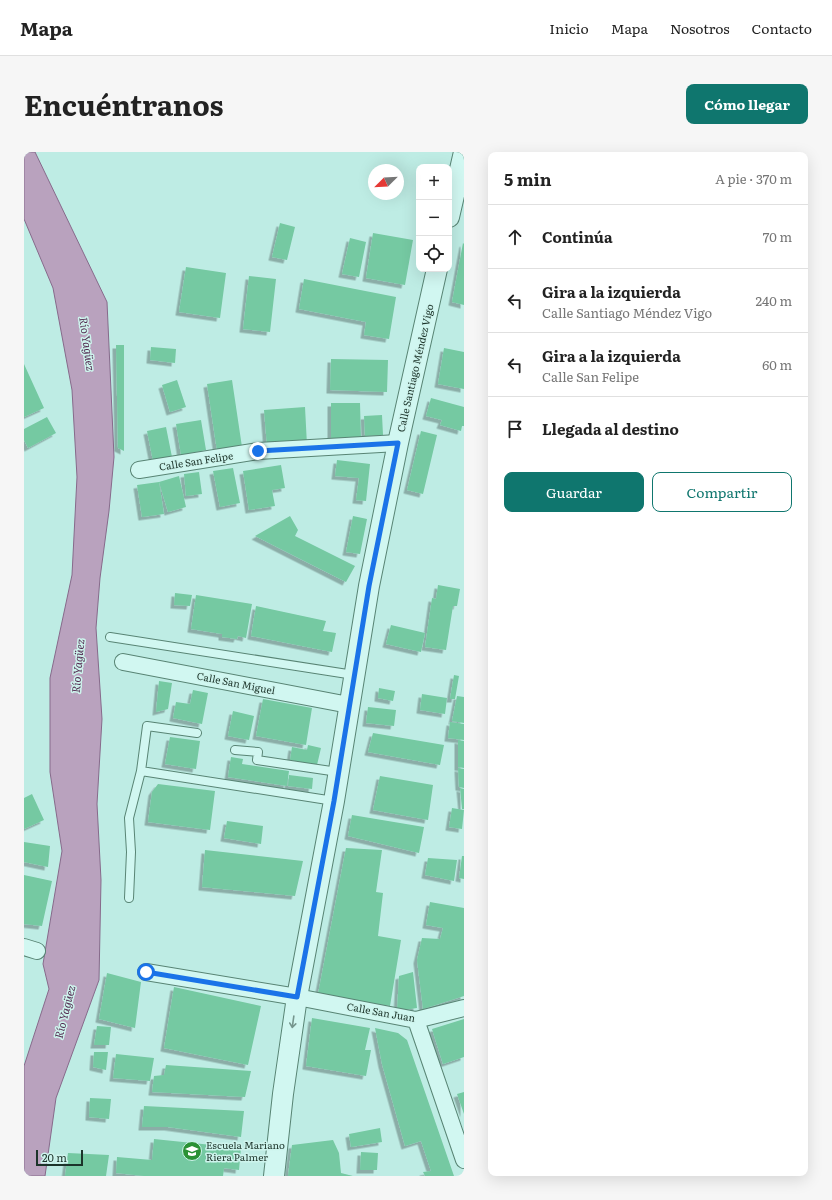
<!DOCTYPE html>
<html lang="es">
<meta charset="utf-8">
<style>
:root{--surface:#fff;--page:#f6f6f6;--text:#222;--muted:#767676;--line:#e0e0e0;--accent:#0f766e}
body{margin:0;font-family:Literata,serif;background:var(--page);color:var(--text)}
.controls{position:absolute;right:12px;top:12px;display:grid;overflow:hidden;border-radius:8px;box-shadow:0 4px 16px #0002}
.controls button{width:36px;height:36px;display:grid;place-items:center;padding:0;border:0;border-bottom:1px solid var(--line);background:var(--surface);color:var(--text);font:20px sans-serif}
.compass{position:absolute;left:344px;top:12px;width:36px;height:36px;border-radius:50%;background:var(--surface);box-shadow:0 4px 16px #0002;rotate:246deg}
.scale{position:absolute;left:12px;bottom:10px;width:47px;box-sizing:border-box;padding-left:4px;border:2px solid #1c342a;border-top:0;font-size:11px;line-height:14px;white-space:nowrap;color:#1c342a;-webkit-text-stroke:3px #cef4ed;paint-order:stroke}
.stop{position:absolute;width:12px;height:12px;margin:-9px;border:3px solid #1a73e8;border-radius:50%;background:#fff}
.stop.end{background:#1a73e8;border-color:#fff;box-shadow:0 1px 4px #0008}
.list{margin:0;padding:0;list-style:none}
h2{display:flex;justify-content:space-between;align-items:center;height:52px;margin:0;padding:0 16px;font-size:17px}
h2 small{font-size:13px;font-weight:400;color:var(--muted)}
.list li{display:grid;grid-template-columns:26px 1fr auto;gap:12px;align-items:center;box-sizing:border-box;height:64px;padding:0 16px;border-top:1px solid var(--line)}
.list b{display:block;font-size:15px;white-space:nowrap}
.list p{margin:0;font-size:13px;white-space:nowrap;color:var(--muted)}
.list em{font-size:13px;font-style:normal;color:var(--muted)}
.actions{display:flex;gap:8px;padding:12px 16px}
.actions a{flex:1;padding:9px 0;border:1px solid var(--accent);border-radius:8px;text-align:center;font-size:14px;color:var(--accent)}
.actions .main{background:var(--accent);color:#fff}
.icon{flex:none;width:22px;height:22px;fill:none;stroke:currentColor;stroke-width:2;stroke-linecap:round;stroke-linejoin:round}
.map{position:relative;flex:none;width:440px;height:1024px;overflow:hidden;border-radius:8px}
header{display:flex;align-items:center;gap:24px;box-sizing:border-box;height:56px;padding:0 20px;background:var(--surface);border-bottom:1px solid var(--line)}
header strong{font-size:19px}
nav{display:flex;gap:22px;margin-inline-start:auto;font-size:14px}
.intro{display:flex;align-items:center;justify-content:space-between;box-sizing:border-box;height:96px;padding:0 24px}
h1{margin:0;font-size:28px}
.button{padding:10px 18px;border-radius:8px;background:var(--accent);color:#fff;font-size:14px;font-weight:700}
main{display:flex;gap:24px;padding:0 24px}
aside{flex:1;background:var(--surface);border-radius:8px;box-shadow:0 4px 16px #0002}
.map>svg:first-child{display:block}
</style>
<header>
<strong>Mapa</strong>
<nav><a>Inicio</a><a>Mapa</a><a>Nosotros</a><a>Contacto</a></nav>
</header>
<div class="intro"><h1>Encuéntranos</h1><a class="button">Cómo llegar</a></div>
<main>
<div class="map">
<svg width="440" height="1024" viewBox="0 0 440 1024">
<defs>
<filter id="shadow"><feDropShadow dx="-3.5" dy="3.5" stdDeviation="0" flood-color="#0004"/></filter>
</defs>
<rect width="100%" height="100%" fill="#beece4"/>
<path fill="#b9a2be" stroke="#876a8b" d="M0 0H11L83 150 90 305 85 359 76 426 72 476 78 567 73 652 77 728 75 828 32 946 21 1024H0V914L25 837 19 812 38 699 26 620V526L48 423 53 325 48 238 29 136 0 67Z"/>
<path fill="#75c9a2" filter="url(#shadow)" d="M256 71 271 75 263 108 248 105Z
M349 81 389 88 381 133 342 126Z
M326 86 342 90 335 125 318 122Z
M439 91 440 92V153L428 150Z
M162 115 202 121 196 166 155 160Z
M225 124 252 127 246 180 219 177Z
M280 127 372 145 365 187 340 183 342 170 275 157Z
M92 193H100V299L94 296Z
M127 195 152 197 151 211 126 208Z
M420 196 440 200V237L414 232Z
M307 207 364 208 363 240 306 238Z
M0 212 20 256 0 265Z
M153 228 162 255 146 260 138 233Z
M208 228 218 295 193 299 183 232Z
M407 246 440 255V274H438L437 279 416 273 418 268 402 264Z
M307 251H336L337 286H307Z
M281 255 283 293 243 294 240 258Z
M358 263 359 283 341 284 340 264Z
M23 265 32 281 4 296 0 288V277Z
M177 268 182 298 157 303 152 272Z
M142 275 148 305 129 309 123 279Z
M397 279 413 283 399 342 383 338Z
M313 308 346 312 342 349 332 348 335 326 311 324Z
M257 313 261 336 248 338 251 354 225 358 219 319Z
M209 316 216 351 196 355 189 319Z
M175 320 178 342 162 344 160 322Z
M155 324 162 355 144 360 135 330 140 362 118 365 113 333 135 330Z
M266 364 274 378 271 384 331 414 322 430 231 384Z
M329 364 343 367 336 402 322 400Z
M414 433 436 437 433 454H429L422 498 401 495 408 446 412 447Z
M151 441 168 443 166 454 150 453Z
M172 443 228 452 222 486 214 484 213 487 198 485V482L167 477Z
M232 454 302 469 299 479 312 481 308 500 227 484Z
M367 473 401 481 397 500 362 492Z
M430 523 435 524 431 547H426Z
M135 529 148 531 144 557 132 560Z
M355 536 371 539 369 549 354 546Z
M169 538 184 541 178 572 149 566 152 550 166 552Z
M398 542 423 546 421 562 396 558Z
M433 544 440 545V571L428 569Z
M239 547 288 556 282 593 232 584Z
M344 555 372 558 370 574 342 571Z
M209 559 230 564 225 588 204 584Z
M426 570 440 572V588L424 586Z
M349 581 420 593 416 613 344 600Z
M146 585 176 589 172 617 141 612Z
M434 588 440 589V616L434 615Z
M284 593 297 596 293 613 266 608 268 595 283 598Z
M207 605 219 607 218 612 265 619 263 634 204 625Z
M434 616 440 617V636L435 635Z
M265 623 289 626 288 637 264 634Z
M356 624 409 633 404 668 349 658Z
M134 632 191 639 186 678 124 670 128 640Z
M436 636 440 637V657H438Z
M8 642 20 668 0 677V646Z
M428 656 440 658 438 677 425 675Z
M328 663 400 675 395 701 324 684Z
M203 669 239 674 237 692 200 686Z
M0 690 26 694 24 715 0 710Z
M322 696 358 698 352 740 359 741 354 784 377 788 366 854 294 842Z
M181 698 279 709 271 744 178 735Z
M438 704H440V727L435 726Z
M404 706 433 708 430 729 401 723Z
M0 723 28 729 18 774 0 772Z
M406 750 440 756V844L399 857 393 808 398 786 416 787 419 776 402 773Z
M389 820 393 856 373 859 375 824Z
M83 821 117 830 111 876 75 867Z
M150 835 237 854 224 913 140 896Z
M288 866 346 876 341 898H347L342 924 282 914Z
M440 867V905L419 912 408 877Z
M73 874 87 875 85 893H70Z
M351 876 374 881 383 888 430 1024H401L399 1020 407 1019 397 989 381 994 358 912Z
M70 900H84L82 918 69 915Z
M92 902 130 906 126 929 89 926Z
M142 913 227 919 221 945 128 940 130 924 140 923Z
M440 940V962L433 942Z
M66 946 87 947 85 967 65 965Z
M120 954 220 959 217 985 144 975H118Z
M356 976 358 990 327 995 325 982Z
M130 987 217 996 215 1018 200 1016 199 1024H120L92 1021 93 1005 128 1008Z
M309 988 315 1001 317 1021 329 1024H264L268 993Z
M337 1000 354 1001 353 1018H336Z
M44 1001 85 1003 82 1024H41Z"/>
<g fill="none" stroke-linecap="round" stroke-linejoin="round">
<defs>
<path id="service" d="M86 485 330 523
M211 598 234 600 233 608 314 620
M117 619 123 574 173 581
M105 746 107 700 105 666 117 619 310 649"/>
<path id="minor" d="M115 318 234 299 374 291
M99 510 325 553
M0 795 13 799
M122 820 273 845 392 868 440 856
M392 868 440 1008"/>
<path id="tertiary" d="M425 65 440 0
M250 1024 259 942 273 845 310 649 345 434 374 291 413 117"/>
</defs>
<use href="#service" stroke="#588474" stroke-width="10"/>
<use href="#minor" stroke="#588474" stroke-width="18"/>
<use href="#tertiary" stroke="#588474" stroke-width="22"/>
<use href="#service" stroke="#d1f7f1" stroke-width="8"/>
<use href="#minor" stroke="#d1f7f1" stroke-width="16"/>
<use href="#tertiary" stroke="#d1f7f1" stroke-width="20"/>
</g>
<defs><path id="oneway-shaft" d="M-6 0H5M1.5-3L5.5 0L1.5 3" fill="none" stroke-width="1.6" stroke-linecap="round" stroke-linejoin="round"/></defs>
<use stroke="#76968e" href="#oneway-shaft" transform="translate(269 870) rotate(98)"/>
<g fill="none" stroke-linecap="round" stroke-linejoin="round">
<path stroke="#1a73e8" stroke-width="5" d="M122 820 273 845 310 649 345 434 374 291 234 299"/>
</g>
<defs>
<symbol id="school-disc" viewBox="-11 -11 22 22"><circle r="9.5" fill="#2a9135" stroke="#cef4ed"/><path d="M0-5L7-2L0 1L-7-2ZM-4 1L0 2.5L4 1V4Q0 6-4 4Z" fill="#fff"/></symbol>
</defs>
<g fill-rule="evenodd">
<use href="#school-disc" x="157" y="988" width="22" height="22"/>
</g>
<g text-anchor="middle" stroke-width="3" stroke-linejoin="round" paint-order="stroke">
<g font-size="10" fill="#1c342a" stroke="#cef4ed">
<text transform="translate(391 216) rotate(-77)" y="4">Calle Santiago Méndez Vigo</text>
<text transform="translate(172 309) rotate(-9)" y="4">Calle San Felipe</text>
<text transform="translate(212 531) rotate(11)" y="4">Calle San Miguel</text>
<text transform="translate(357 860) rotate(10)" y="4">Calle San Juan</text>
</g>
<g font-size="10" fill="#1c342a" stroke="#cef4ed" text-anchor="start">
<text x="182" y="997">Escuela Mariano<tspan x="182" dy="12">Riera Palmer</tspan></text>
</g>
<g font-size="11" font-style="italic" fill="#532b51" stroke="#cef4ed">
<text transform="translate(63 192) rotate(82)" y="4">Río Yagüez</text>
<text transform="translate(54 514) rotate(-85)" y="4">Río Yagüez</text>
<text transform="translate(41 860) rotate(-76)" y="4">Río Yagüez</text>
</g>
</g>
</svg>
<div class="controls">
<button>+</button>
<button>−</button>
<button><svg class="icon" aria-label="locate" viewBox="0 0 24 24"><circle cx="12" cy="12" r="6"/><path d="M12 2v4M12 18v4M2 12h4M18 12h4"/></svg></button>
</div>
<svg class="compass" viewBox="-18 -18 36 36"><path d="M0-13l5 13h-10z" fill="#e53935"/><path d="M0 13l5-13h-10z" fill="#767676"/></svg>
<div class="scale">20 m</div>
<div class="stop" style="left:122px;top:820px"></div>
<div class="stop end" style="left:234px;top:299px"></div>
</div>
<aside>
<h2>5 min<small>A pie · 370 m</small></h2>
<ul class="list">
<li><svg class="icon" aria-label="ahead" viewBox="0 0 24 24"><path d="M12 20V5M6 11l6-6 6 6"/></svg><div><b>Continúa</b></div><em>70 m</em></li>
<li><svg class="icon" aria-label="left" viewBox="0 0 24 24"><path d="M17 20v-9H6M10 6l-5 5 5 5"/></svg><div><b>Gira a la izquierda</b><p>Calle Santiago Méndez Vigo</p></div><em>240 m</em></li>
<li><svg class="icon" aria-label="left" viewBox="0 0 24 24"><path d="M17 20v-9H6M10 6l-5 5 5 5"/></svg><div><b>Gira a la izquierda</b><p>Calle San Felipe</p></div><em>60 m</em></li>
<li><svg class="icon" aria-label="arrive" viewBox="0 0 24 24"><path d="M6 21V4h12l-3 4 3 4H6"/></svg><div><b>Llegada al destino</b></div></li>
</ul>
<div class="actions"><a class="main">Guardar</a><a>Compartir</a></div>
</aside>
</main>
